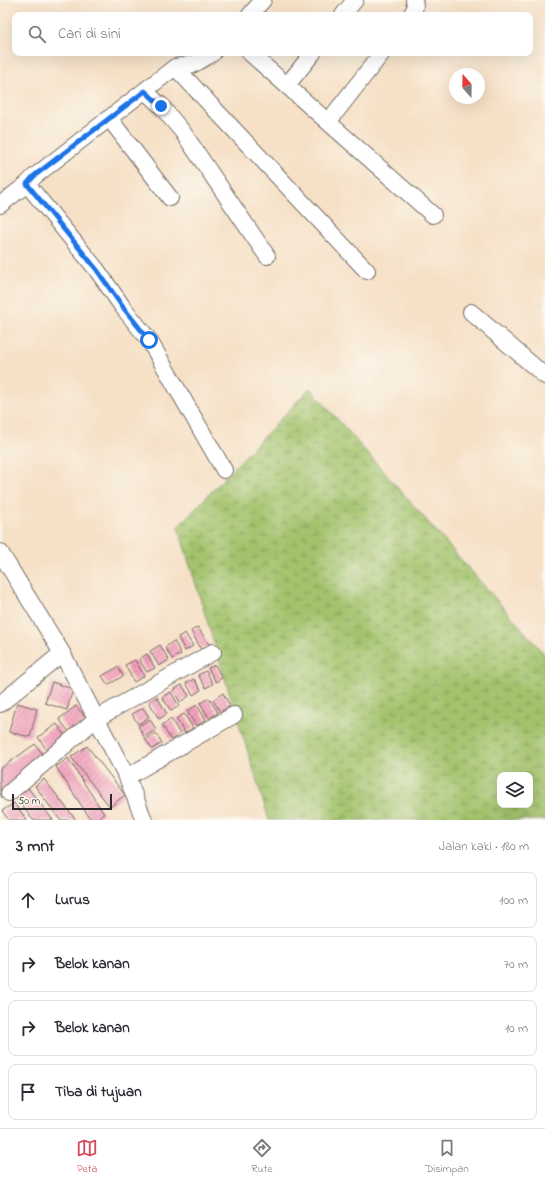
<!DOCTYPE html>
<html lang="id">
<meta charset="utf-8">
<style>
:root{--surface:#fff;--page:#f2f2f3;--text:#2b2b33;--muted:#7c7c81;--line:#e1e1e2;--accent:#d1495b}
body{margin:0;font-family:"Indie Flower",sans-serif;background:var(--page);color:var(--text)}
.controls{position:absolute;right:12px;bottom:12px;display:grid;overflow:hidden;border-radius:8px;box-shadow:0 4px 16px #0002}
.controls button{width:36px;height:36px;display:grid;place-items:center;padding:0;border:0;border-bottom:1px solid var(--line);background:var(--surface);color:var(--text);font:20px sans-serif}
.compass{position:absolute;left:449px;top:68px;width:36px;height:36px;border-radius:50%;background:var(--surface);box-shadow:0 4px 16px #0002;rotate:340deg}
.scale{position:absolute;left:12px;bottom:10px;width:100px;box-sizing:border-box;padding-left:4px;border:2px solid #2b2b2b;border-top:0;font-size:11px;line-height:14px;white-space:nowrap;color:#2b2b2b;-webkit-text-stroke:3px #fbf7ec;paint-order:stroke}
.stop{position:absolute;width:12px;height:12px;margin:-9px;border:3px solid #1a73e8;border-radius:50%;background:#fff}
.stop.end{background:#1a73e8;border-color:#fff;box-shadow:0 1px 4px #0008}
.list{margin:0;padding:0;list-style:none}
h2{display:flex;justify-content:space-between;align-items:center;height:52px;margin:0;padding:0 16px;font-size:17px}
h2 small{font-size:13px;font-weight:400;color:var(--muted)}
.list li{display:grid;grid-template-columns:26px 1fr auto;gap:12px;align-items:center;box-sizing:border-box;height:56px;margin:0 8px 8px;padding:0 8px;border:1px solid var(--line);border-radius:8px}
.list b{display:block;font-size:15px;white-space:nowrap}
.list em{font-size:13px;font-style:normal;color:var(--muted)}
.icon{flex:none;width:22px;height:22px;fill:none;stroke:currentColor;stroke-width:2;stroke-linecap:round;stroke-linejoin:round}
.map{position:relative;flex:none;width:545px;height:820px;overflow:hidden}
.search{position:absolute;background:var(--surface);box-shadow:0 4px 16px #0002;left:12px;right:12px;top:12px;height:44px;display:flex;align-items:center;gap:10px;box-sizing:border-box;padding:0 14px;border-radius:8px;color:var(--muted);font-size:15px}
.sheet{height:308px;background:var(--surface)}
nav{display:flex;justify-content:space-around;align-items:center;box-sizing:border-box;height:56px;border-top:1px solid var(--line);background:var(--surface);font-size:11px;color:var(--muted)}
nav a{display:grid;justify-items:center;gap:2px}
nav .on{color:var(--accent)}
.map>svg:first-child{display:block}
</style>
<div class="map">
<svg width="545" height="820" viewBox="0 0 545 820">
<defs>
<pattern id="wetland-marsh" width="20" height="14" patternUnits="userSpaceOnUse"><rect width="20" height="14" fill="#a2c36c"/><path d="M1 5h8M5 5V1M11 12h8M15 12V8" fill="none" stroke="#849f59"/></pattern>
<pattern id="building-hatch" width="6" height="6" patternUnits="userSpaceOnUse"><rect width="6" height="6" fill="#f39fbc"/><path d="M-1 1l2-2M0 6l6-6M5 7l2-2" fill="none" stroke="#c58299"/></pattern>
</defs>
<rect width="100%" height="100%" fill="#fbf7ec"/>
<filter id="ink" filterUnits="userSpaceOnUse"><feTurbulence type="fractalNoise" baseFrequency=".025" numOctaves="2"/><feDisplacementMap in="SourceGraphic" scale="8" xChannelSelector="R" yChannelSelector="G"/><feConvolveMatrix kernelMatrix="1 2 1 2 8 2 1 2 1" color-interpolation-filters="sRGB"/></filter>
<filter id="wash" filterUnits="userSpaceOnUse"><feTurbulence type="fractalNoise" baseFrequency=".012" numOctaves="4" result="noise"/><feDisplacementMap in="SourceGraphic" scale="16" xChannelSelector="R" yChannelSelector="G"/><feGaussianBlur stdDeviation="0.9" result="paint"/><feColorMatrix in="noise" values="0 0 0 0 0 0 0 0 0 0 0 0 0 0 0 0 0 1.4 0 .05"/><feComposite in="paint" operator="in"/></filter>
<g filter="url(#wash)">
<rect width="100%" height="100%" fill="#f6e0c6"/>
<path fill="url(#wetland-marsh)" stroke="#66774c" fill-rule="evenodd" d="M310 388 545 655V820H269L178 527ZM500 775H530V805H500Z"/>
<g id="blocks">
<path fill="url(#building-hatch)" d="M198 627 209 645 201 649 191 631Z
M185 633 193 646 185 651 178 637Z
M174 641 181 654 172 659 165 647Z
M160 645 169 660 159 666 150 651Z
M147 654 155 668 147 672 139 659Z
M135 660 144 676 134 682 125 665Z
M215 665 222 678 216 682 208 668Z
M118 667 123 676 108 685 102 676Z
M206 671 213 684 206 688 198 675Z
M194 679 201 690 193 695 186 683Z
M52 682 73 689 67 710 45 703Z
M182 685 189 696 180 702 173 690Z
M171 692 179 706 171 711 162 697Z
M223 693 230 706 220 712 213 700Z
M157 697 167 714 159 719 149 702Z
M209 698 218 713 209 718 200 703Z
M17 703 37 709 30 737 9 732Z
M197 705 206 720 196 726 187 711Z
M76 706 87 719 70 733 59 719Z
M143 708 149 717 138 724 132 714Z
M184 714 193 728 185 733 176 719Z
M150 719 156 730 144 737 138 726Z
M171 719 180 734 171 740 162 725Z
M57 724 67 739 48 752 38 737Z
M156 733 162 743 152 749 145 739Z
M35 744 47 760 0 792V769Z
M87 746 125 795 110 807 71 757Z
M68 758 104 814 94 820H91L56 767Z
M44 779 76 820H60L35 786Z
M28 788 53 820H33L16 798Z
M14 803 27 820H9L2 811Z"/>
</g>
</g>
<g filter="url(#ink)">
<use href="#blocks" fill-opacity="0" stroke="#726a61" stroke-width="1"/>
<g fill="none" stroke-linecap="round" stroke-linejoin="round">
<defs>
<path id="street" d="M250 15 263 0
M343 15 355 0
M411 15C415 10 416 6 414 0
M250 53 433 215
M175 67 367 271
M287 85 313 53
M145 91 161 106 182 131 267 256
M109 118 170 198
M328 122 382 53
M27 184 97 270 122 306 149 340 224 470
M0 205 27 184 35 176 175 67 194 64 213 53
M471 312 545 376
M0 552 62 653 127 777 144 820
M0 704 62 653
M127 777 234 715
M9 793 96 719 213 652"/>
</defs>
<use href="#street" stroke="#726a61" stroke-width="18"/>
<use href="#street" stroke="#fff" stroke-width="16"/>
</g>
</g>
<g fill="none" stroke-linecap="round" stroke-linejoin="round" filter="url(#ink)">
<path stroke="#1a73e8" stroke-width="5" d="M149 340 122 306 97 270 27 184 34 176 145 91 161 106"/>
</g>
</svg>
<div class="controls">
<button><svg class="icon" aria-label="layers" viewBox="0 0 24 24"><path d="M12 4l9 5-9 5-9-5zM3 14l9 5 9-5"/></svg></button>
</div>
<svg class="compass" viewBox="-18 -18 36 36"><path d="M0-13l5 13h-10z" fill="#e53935"/><path d="M0 13l5-13h-10z" fill="#7c7c81"/></svg>
<div class="scale">50 m</div>
<div class="stop" style="left:149px;top:340px"></div>
<div class="stop end" style="left:161px;top:106px"></div>
<div class="search"><svg class="icon" aria-label="search" viewBox="0 0 24 24"><circle cx="10" cy="10" r="6"/><path d="M15 15l6 6"/></svg>Cari di sini</div>
</div>
<section class="sheet">
<h2>3 mnt<small>Jalan kaki · 180 m</small></h2>
<ul class="list">
<li><svg class="icon" aria-label="ahead" viewBox="0 0 24 24"><path d="M12 20V5M6 11l6-6 6 6"/></svg><div><b>Lurus</b></div><em>100 m</em></li>
<li><svg class="icon" aria-label="right" viewBox="0 0 24 24"><path d="M7 20v-9h11M14 6l5 5-5 5"/></svg><div><b>Belok kanan</b></div><em>70 m</em></li>
<li><svg class="icon" aria-label="right" viewBox="0 0 24 24"><path d="M7 20v-9h11M14 6l5 5-5 5"/></svg><div><b>Belok kanan</b></div><em>10 m</em></li>
<li><svg class="icon" aria-label="arrive" viewBox="0 0 24 24"><path d="M6 21V4h12l-3 4 3 4H6"/></svg><div><b>Tiba di tujuan</b></div></li>
</ul>
</section>
<nav>
<a class="on"><svg class="icon" aria-label="map" viewBox="0 0 24 24"><path d="M3 6l6-2 6 2 6-2v14l-6 2-6-2-6 2zM9 4v14M15 6v14"/></svg>Peta</a>
<a><svg class="icon" aria-label="directions" viewBox="0 0 24 24"><path d="M12 3l9 9-9 9-9-9zM9 14v-3h6M13 9l2 2-2 2"/></svg>Rute</a>
<a><svg class="icon" aria-label="saved" viewBox="0 0 24 24"><path d="M7 4h10v16l-5-4-5 4z"/></svg>Disimpan</a>
</nav>
